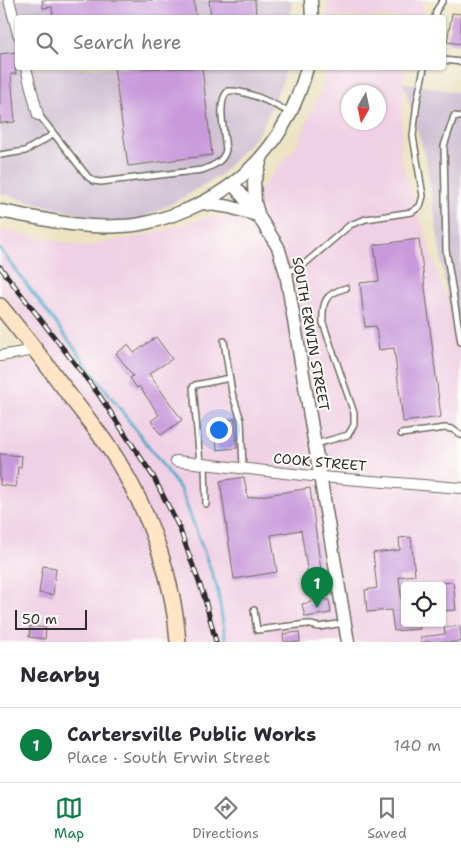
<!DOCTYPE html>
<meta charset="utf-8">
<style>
:root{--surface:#fff;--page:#f2f2f3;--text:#2b2b33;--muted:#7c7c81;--line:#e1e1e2;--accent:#0b8043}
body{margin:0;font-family:"Shantell Sans",sans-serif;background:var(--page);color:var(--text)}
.controls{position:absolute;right:15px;bottom:15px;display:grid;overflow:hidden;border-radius:5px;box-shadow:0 1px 4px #0004}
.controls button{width:45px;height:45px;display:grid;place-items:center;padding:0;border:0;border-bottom:1px solid var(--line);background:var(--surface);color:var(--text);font:25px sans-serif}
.compass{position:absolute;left:341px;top:85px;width:45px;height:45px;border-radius:50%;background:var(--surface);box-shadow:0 1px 4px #0004;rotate:189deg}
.scale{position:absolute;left:15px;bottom:12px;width:72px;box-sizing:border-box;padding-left:5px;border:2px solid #2b2b2b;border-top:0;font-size:14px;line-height:18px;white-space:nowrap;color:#2b2b2b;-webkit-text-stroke:4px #fdfcf7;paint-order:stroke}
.you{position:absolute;left:218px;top:429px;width:18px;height:18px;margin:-12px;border:4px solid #fff;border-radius:50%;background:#1a73e8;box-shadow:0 0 0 8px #1a73e833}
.badge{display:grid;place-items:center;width:32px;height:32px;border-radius:50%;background:var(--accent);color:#fff;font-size:16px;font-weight:700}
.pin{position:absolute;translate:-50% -41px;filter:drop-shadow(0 1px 2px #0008)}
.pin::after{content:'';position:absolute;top:26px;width:18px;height:15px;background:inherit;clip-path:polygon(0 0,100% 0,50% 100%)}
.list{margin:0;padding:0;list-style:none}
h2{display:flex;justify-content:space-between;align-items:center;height:65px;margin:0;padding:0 20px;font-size:21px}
h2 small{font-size:16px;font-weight:400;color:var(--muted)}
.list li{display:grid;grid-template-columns:32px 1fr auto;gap:15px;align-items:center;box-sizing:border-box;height:75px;padding:0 20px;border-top:1px solid var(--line)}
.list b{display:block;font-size:19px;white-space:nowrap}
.list p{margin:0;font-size:16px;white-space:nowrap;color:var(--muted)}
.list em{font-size:16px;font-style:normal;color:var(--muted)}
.icon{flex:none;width:28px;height:28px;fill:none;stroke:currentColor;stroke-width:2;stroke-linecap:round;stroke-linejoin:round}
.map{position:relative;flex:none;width:461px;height:642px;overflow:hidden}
.search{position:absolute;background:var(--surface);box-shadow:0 1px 4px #0004;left:15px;right:15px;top:15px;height:55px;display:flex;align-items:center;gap:12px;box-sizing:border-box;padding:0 18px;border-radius:5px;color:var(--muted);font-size:19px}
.sheet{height:140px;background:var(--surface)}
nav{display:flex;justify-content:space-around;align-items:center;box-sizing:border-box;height:70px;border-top:1px solid var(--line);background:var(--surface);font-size:14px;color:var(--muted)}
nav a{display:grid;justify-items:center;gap:2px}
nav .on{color:var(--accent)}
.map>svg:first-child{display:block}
</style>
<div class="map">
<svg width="461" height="642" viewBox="0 0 461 642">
<rect width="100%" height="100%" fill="#fdfcf7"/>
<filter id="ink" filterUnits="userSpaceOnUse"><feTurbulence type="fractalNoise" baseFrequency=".02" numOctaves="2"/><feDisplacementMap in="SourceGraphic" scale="10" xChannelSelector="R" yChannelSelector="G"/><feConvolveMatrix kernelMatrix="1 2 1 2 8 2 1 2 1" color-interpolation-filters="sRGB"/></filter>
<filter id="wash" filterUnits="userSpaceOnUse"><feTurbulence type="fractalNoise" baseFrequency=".0096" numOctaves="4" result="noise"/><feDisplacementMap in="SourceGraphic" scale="20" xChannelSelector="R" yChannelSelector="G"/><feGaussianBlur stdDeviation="1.12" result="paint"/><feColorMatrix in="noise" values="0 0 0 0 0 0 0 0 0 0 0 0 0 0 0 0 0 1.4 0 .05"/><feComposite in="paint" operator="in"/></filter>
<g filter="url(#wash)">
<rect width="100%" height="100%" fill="#ebe3c2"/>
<path fill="#f0d0e4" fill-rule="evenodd" d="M328 0H424L420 17H327Z
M324 68H407L403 82 401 159 449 309 461 359V642H0V363L52 357 0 292V230L86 246 151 234 205 218 229 215 263 186 297 145 323 85ZM348 92H378V122H348ZM405 586H442V623H405Z"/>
<path fill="#cebed1" d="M0 0H292L290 17 18 18V68H285L284 78 260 132 219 176 184 197 127 226 61 210 0 193Z
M403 82 461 93V359L449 309 426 159Z"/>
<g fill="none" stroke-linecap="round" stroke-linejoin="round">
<path stroke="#4aabca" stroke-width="3" d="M0 249 181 490 217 587 226 642"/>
</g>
<g id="blocks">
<path fill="#c99adb" d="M42 0H194L196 18H53L52 7 43 8Z
M209 0H255L256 18H211Z
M452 13 461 14V44L447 42Z
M16 52 17 65H15L16 74H11L15 122 0 123V54Z
M114 68H202L212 155 128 166Z
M419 239 441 417 403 422 394 348 379 350 376 326 365 327 360 283 379 281 374 245Z
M156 337 172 359 149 374 182 420 161 435 151 421 159 415 139 386 137 388 130 378 133 376 116 353 128 345 134 353Z
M235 419 237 448 217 450 215 421Z
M0 454 22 456 21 467H18L16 487 0 485Z
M244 477 248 498 310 488 325 600H329L331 613 305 617 302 604 312 602 301 530 271 535 277 572 234 579 220 481Z
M411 537 415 575 399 577 403 613H405V623H420V629L394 631 391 610 367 612 365 590 377 588 373 553 400 550 399 538Z
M43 566 56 568 53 595 39 593Z
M453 582 456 610 442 611V583Z
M30 626 46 628 45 639 29 637Z
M460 626 461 642H421V637L445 634 444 628Z
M299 632 300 642H284L283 634Z"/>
</g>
</g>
<g filter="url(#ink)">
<use href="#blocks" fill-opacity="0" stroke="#6e6b60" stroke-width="1"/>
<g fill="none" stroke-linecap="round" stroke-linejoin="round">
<defs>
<path id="service" d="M435 18 436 11 443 0
M444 60 461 62
M39 115 88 177 94 181 101 182 202 170C213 166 223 162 226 150 225 135 216 102 228 91 248 90 271 103 289 112
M461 117 454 116 444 146 446 250 461 342
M0 155 25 151 54 134
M287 272 302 266 350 225 366 219 412 212 420 206 423 196 413 136 417 102 424 68
M224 341 232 393 241 420 243 468
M401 434 445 428 452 429 461 435
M316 444 348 435 354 425V413L323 323C322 301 325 294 346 288
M200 463 193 387 195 385 230 378
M205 464 206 504
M254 610 257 630 307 624 319 627 344 623"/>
<path id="minor" d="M9 0 18 34
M26 68 38 115
M0 356 35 350
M176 461 321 477 461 488"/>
<path id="tertiary" d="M311 0 312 18
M262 156 254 182 255 203 259 217 278 247 286 273 348 642
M233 184 256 213
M203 203 230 207 257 215
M0 211C40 218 80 229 120 226 140 226 158 220 176 214 245 189 288 138 307 68"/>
<path id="secondary" d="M0 306C24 335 47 365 70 396 86 417 103 437 117 460 150 514 174 579 178 642"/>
</defs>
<use href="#service" stroke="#6e6b60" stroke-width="8"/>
<use href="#minor" stroke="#6e6b60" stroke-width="12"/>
<use href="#tertiary" stroke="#6e6b60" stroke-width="15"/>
<use href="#secondary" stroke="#6e6b60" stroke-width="18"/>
<use href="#service" stroke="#fff" stroke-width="5"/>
<use href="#minor" stroke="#fff" stroke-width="10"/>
<use href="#tertiary" stroke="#fff" stroke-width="12"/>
<use href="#secondary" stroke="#ffe4c6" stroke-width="15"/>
<defs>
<path id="rail" d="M0 267 99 395 153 476 179 527 204 596 216 642"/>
</defs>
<use href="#rail" stroke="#2b2b2b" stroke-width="5"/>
<use href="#rail" stroke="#fdfcf7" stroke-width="3" stroke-dasharray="9" stroke-linecap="butt"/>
</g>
</g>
<g text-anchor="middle" stroke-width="4" stroke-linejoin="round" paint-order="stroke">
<g font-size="14" fill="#2b2b2b" stroke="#fdfcf7">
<text transform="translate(311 334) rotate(80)" y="5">SOUTH ERWIN STREET</text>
<text transform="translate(320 462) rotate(5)" y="5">COOK STREET</text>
</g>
</g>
</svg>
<div class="controls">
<button><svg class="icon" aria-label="locate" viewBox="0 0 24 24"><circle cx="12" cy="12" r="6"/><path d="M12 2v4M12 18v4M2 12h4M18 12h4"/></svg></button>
</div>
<svg class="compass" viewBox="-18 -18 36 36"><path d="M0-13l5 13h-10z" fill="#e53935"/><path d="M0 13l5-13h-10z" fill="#7c7c81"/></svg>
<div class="scale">50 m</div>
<div class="you"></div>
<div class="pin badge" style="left:317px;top:608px">1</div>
<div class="search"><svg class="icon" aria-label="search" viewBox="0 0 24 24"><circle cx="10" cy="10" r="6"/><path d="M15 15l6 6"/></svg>Search here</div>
</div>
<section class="sheet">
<h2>Nearby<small></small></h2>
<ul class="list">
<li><span class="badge">1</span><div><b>Cartersville Public Works</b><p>Place · South Erwin Street</p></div><em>140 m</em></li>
</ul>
</section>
<nav>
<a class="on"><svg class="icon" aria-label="map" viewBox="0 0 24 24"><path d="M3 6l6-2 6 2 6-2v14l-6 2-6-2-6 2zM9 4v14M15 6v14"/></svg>Map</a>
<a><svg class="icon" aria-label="directions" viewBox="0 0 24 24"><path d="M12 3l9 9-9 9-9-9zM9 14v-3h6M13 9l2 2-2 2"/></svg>Directions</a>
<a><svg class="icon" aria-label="saved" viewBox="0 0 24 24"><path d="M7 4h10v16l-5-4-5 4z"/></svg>Saved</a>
</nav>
